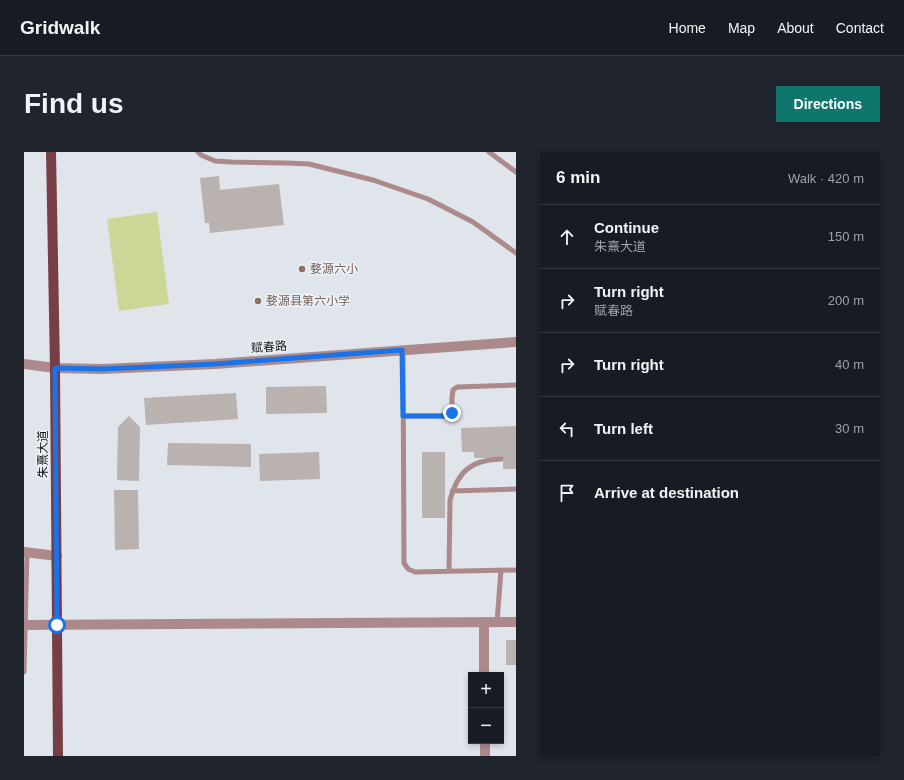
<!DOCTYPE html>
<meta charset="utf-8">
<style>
:root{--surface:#171b24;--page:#20242c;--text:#f1f3f6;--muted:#9ea1a6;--line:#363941;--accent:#0f766e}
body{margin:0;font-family:Helvetica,"Noto Sans SC",sans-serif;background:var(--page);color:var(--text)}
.controls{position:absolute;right:12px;bottom:12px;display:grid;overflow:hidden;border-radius:0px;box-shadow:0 2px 6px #0003}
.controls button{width:36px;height:36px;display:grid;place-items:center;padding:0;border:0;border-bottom:1px solid var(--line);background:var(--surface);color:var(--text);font:20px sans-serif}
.stop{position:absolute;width:12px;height:12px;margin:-9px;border:3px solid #1a73e8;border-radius:50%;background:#fff}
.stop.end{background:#1a73e8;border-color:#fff;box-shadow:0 1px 4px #0008}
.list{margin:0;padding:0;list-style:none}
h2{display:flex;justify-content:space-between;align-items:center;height:52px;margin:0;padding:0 16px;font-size:17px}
h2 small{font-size:13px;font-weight:400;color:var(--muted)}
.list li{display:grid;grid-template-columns:26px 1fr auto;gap:12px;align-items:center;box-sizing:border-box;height:64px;padding:0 16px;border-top:1px solid var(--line)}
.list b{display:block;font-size:15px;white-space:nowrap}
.list p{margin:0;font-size:13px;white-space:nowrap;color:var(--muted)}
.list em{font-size:13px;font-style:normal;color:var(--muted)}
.icon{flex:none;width:22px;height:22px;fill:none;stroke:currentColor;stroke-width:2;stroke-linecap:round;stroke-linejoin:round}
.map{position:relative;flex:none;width:492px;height:604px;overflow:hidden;border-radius:0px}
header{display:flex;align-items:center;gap:24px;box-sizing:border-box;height:56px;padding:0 20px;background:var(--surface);border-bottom:1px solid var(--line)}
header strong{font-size:19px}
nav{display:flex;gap:22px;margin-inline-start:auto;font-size:14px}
.intro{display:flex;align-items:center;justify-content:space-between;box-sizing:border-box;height:96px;padding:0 24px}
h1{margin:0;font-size:28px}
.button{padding:10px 18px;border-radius:0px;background:var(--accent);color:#fff;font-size:14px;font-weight:700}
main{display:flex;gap:24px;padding:0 24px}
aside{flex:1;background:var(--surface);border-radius:0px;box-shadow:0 2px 6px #0003}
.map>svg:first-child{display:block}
</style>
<header>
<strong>Gridwalk</strong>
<nav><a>Home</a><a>Map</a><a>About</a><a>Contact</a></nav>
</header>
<div class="intro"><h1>Find us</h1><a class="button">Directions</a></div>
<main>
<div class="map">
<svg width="492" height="604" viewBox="0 0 492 604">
<rect width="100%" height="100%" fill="#dfe5eb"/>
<path fill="#ccd797" d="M133 60 145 152 95 159 83 67Z"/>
<path fill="#b9b2ae" d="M195 24 196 38 255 32 260 73 186 81 185 71H181L176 26Z
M302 234 303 261 242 262V235Z
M212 241 214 267 122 273 120 246Z
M105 264 116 275 115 329 93 328 94 275Z
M492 274V317H479V306H450V300H438L437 276Z
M144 291 227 292V315L143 313Z
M295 300 296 327 236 329 235 302Z
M398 300H421V366H398Z
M90 338H114L115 397 91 398Z
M482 488H492V513H482Z"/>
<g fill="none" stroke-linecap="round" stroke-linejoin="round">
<path stroke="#ac8a8c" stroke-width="5" d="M174 0 177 3 191 9 207 10 263 11 285 12 349 28 404 47 449 70 492 101
M465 0 492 20
M379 198 380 411 384 417 391 420 492 418
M379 264H424L428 261V246L429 238 433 235 492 233
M428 339 492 337
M425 419 426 348C434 319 447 308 477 307
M473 470 477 418
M0 520 3 400"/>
<path stroke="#ac8a8c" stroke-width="10" d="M0 400 33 404
M460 470V523
M0 473 492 470
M461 589V604"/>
<path stroke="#ac8a8c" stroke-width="10" d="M0 212 31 216 78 217 191 212 492 190"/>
<path stroke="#783e45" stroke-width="10" d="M27 0 31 216 34 604"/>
</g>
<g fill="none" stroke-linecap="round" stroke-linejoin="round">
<path stroke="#1a73e8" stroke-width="5" d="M33 473 31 216 78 217 191 212 378 198 379 264H424L428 261"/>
</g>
<g fill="#8d6e63" stroke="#ecf3f8" stroke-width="1.5">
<circle cx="278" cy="117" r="4"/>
<circle cx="234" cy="149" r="4"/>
</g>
<g text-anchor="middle" stroke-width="3" stroke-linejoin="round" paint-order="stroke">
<g font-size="12" fill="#785e54" stroke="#ecf3f8" text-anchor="start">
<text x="286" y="121">婺源六小</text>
<text x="242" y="153">婺源县第六小学</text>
</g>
<g font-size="12" fill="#121416" stroke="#ecf3f8">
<text transform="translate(245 195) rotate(-4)" y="4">赋春路</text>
<text transform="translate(19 302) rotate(-90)" y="4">朱熹大道</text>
</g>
</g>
</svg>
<div class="controls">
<button>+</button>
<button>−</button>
</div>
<div class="stop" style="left:33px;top:473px"></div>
<div class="stop end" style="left:428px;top:261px"></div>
</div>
<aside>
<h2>6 min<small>Walk · 420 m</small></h2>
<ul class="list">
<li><svg class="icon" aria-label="ahead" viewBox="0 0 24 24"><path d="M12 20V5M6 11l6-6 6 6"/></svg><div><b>Continue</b><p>朱熹大道</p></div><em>150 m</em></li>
<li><svg class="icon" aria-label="right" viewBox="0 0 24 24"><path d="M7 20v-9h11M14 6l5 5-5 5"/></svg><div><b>Turn right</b><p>赋春路</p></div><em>200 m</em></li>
<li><svg class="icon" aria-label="right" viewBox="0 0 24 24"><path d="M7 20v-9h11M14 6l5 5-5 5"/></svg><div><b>Turn right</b></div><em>40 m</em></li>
<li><svg class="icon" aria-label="left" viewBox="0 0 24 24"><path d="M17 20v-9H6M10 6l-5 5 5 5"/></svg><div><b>Turn left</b></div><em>30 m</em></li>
<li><svg class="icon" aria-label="arrive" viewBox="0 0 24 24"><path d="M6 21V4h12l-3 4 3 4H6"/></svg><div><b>Arrive at destination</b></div></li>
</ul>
</aside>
</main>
